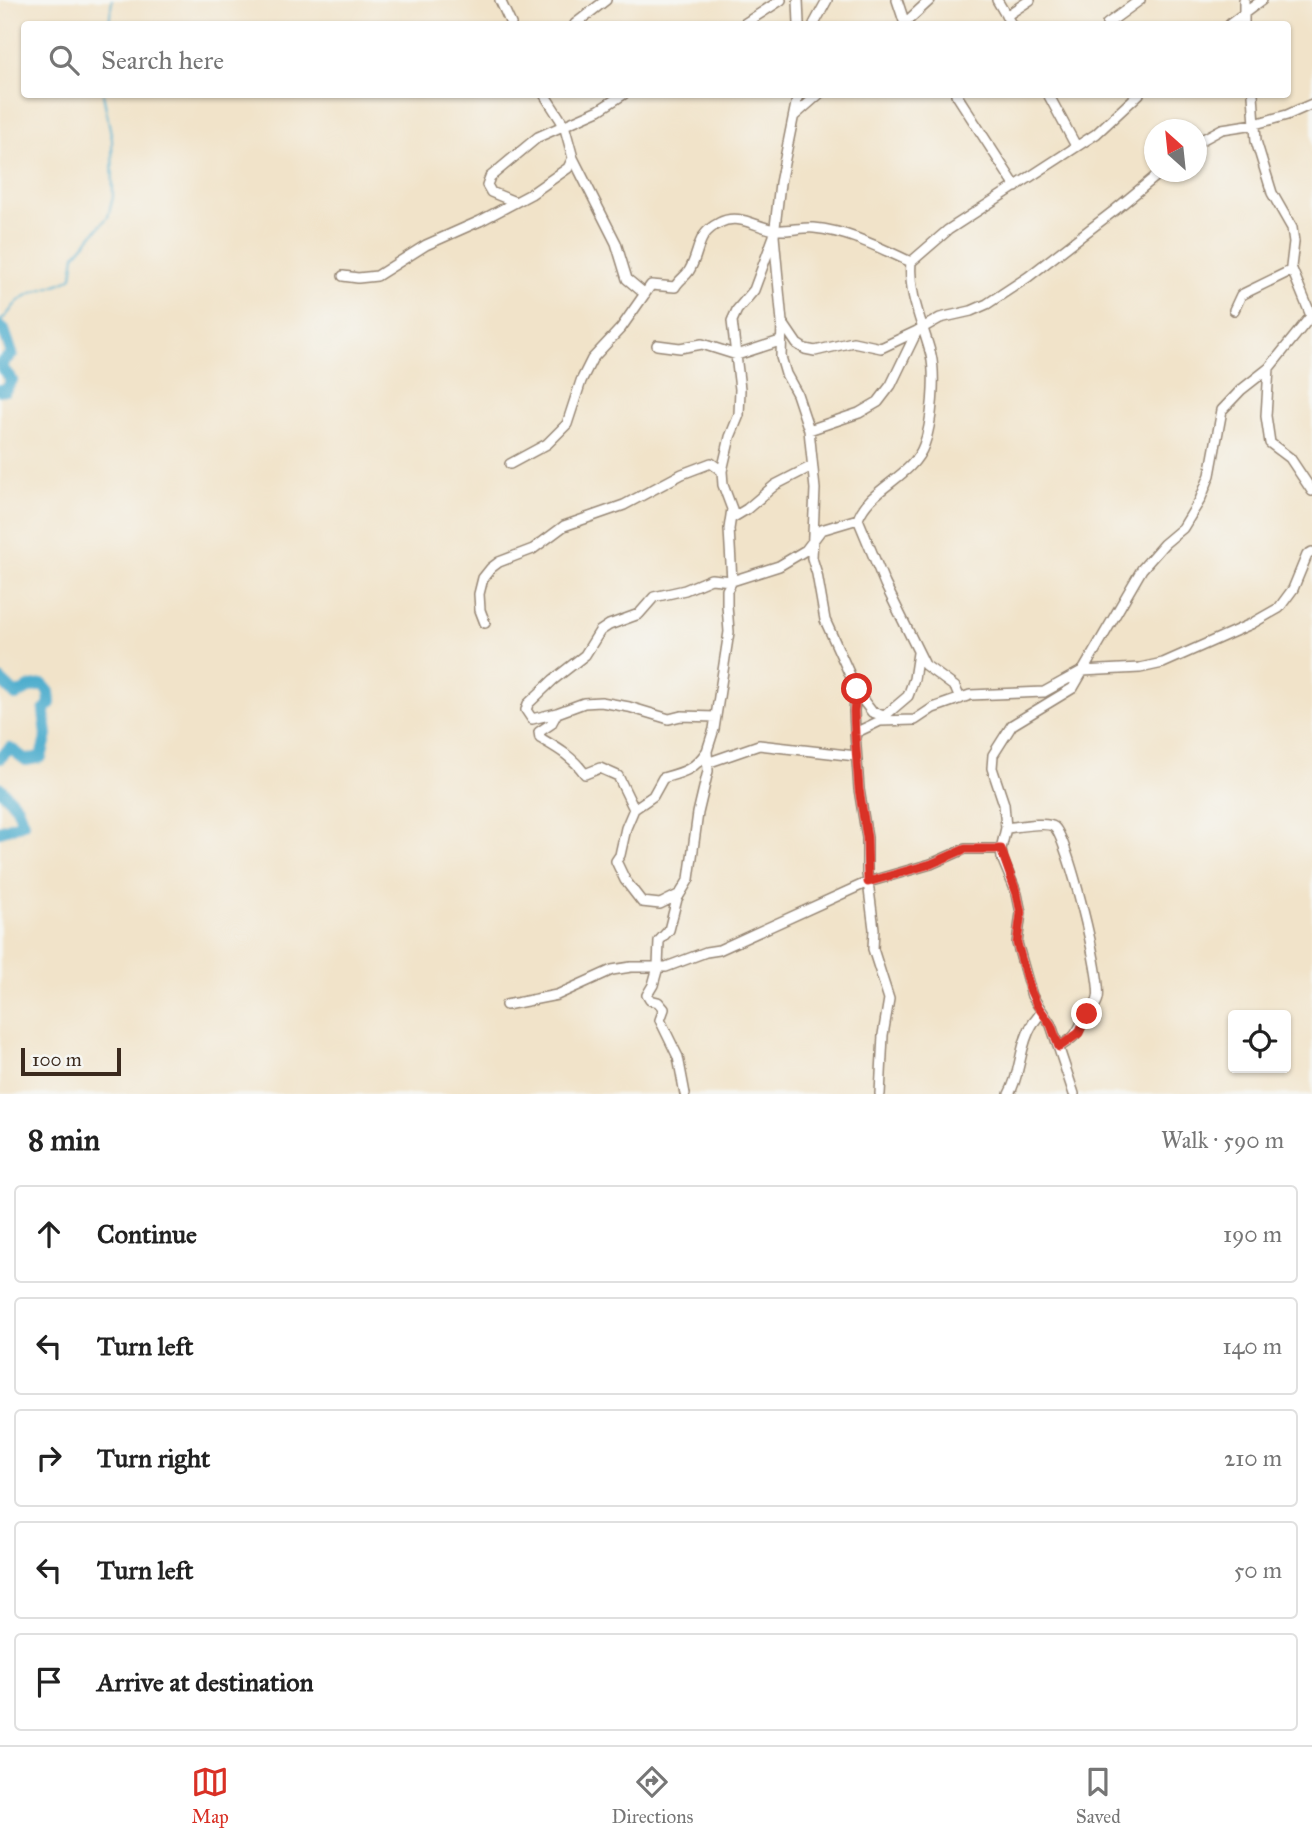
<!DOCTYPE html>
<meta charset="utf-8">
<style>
:root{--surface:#fff;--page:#f6f6f6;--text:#222;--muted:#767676;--line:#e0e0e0;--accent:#d93025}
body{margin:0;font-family:"IM FELL Great Primer",serif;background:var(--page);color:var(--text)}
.controls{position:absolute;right:21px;bottom:21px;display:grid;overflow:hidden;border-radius:7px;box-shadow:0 2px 5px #0004}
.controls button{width:63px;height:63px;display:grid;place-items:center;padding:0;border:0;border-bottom:2px solid var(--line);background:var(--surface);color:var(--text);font:35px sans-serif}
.compass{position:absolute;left:1144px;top:119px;width:63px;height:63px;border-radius:50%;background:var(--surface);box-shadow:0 2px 5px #0004;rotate:333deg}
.scale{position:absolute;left:21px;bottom:18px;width:100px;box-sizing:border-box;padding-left:7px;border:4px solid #3b2a1e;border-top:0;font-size:19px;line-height:24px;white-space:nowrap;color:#3b2a1e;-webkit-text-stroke:5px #f6f6f2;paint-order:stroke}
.stop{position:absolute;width:21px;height:21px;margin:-16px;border:5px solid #d93025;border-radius:50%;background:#fff}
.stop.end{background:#d93025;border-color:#fff;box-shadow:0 2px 7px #0008}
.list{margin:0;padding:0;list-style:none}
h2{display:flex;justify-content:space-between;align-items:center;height:91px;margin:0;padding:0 28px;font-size:30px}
h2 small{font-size:23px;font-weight:400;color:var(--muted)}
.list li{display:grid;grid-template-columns:46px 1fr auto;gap:21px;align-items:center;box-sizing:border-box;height:98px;margin:0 14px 14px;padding:0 14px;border:2px solid var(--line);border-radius:7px}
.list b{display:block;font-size:26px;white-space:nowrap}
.list em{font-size:23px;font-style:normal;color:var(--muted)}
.icon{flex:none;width:38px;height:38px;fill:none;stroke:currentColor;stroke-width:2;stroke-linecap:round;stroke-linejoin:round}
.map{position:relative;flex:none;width:1312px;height:1094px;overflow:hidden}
.search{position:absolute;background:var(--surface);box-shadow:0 2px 5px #0004;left:21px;right:21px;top:21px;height:77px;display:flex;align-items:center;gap:18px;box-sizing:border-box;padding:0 24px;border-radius:7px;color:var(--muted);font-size:26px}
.sheet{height:651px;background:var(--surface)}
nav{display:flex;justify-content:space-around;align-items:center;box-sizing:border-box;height:98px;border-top:2px solid var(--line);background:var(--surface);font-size:19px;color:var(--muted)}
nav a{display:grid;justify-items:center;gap:4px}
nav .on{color:var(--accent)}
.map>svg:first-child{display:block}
</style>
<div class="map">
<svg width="1312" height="1094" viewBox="0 0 1312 1094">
<rect width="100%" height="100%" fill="#f6f6f2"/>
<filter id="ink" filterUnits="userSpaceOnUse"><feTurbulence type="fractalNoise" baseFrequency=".0143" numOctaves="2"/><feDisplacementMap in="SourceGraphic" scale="14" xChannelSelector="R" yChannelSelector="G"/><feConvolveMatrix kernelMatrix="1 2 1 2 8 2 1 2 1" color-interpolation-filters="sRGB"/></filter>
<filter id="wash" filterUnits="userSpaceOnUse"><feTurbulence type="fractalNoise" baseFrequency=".00686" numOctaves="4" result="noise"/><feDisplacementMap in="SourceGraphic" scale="28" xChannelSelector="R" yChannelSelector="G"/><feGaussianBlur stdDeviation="1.57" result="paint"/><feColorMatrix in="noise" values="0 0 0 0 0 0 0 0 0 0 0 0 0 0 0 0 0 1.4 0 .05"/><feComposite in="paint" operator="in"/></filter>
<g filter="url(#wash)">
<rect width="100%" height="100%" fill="#f1e3c9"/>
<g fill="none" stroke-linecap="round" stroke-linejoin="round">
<path stroke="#50aece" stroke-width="2" d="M109 24 112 0
M0 321C9 315 12 306 20 300 36 287 56 289 72 277L75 255 108 217 113 197 112 139 103 94"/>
<path stroke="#50aece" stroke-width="12" d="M0 327 4 330 12 354 1 363 3 369 12 380 5 390H0
M0 680 16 695 31 687 43 685 49 692 50 703 44 711 47 735 41 757 26 760 10 748 0 758
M0 788 17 807 23 823 0 831"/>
</g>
</g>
<g filter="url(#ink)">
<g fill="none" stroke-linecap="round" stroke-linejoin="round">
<defs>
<path id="minor" d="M500 0 511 24
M798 0 799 24
M897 0 905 24
M997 0 1011 24
M1244 0V24
M1006 16 1030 0
M575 24 606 0
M744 24 781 0
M814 24 827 0
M904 24 930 0
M1107 24 1140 0
M1230 24 1262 0
M798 94 780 183 774 236 782 322 781 357 786 374 797 394 809 430 815 489 812 558 817 574 825 620 859 695 872 712 884 716
M956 94 1016 187
M1048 94 1076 146
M1253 94 1256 141 1272 193 1292 228 1294 242 1291 267 1312 318
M794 116 819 94
M1196 143 1222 129 1255 124 1287 115 1312 104
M573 158 616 243 627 279 645 294
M515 202 491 192 487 185 490 177 538 137 599 110 624 94
M343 276 358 278 377 276 426 245 480 221 531 194 568 168 573 158 564 125 544 94
M1234 310 1241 295 1292 270
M782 322 797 344 805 349 815 351 853 342 881 348 917 331
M657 345 680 348 702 344 737 355 780 341
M1269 368 1266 416 1270 443 1290 458 1312 491
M809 430 859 413 878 402 891 385 917 331 940 318 971 311 987 304 1028 277 1115 210 1161 172
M510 464 547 444 567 424 581 381 592 359 621 328 651 285 675 287C679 280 685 277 689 271 701 251 695 235 719 223 739 212 757 228 776 230 789 231 802 227 814 228 848 231 880 248 911 262
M732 518 747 509 775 485 812 466
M485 623 480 610 479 594 483 578 491 568 499 562 533 549 564 526 624 505 682 474 711 463 722 471
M960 699 955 687 925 665 885 584 858 519C870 487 912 478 924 445 932 424 936 377 931 355 923 324 908 295 911 262L948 230 1096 134 1139 94
M557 713 551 724 539 732 540 738C557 748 572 756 585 774L600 768 618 776 634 809
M716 717 681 716 669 719 629 707 601 702 584 703 557 713 532 719 526 710 528 704 553 680 585 655 600 631 609 625 639 614 654 597 685 590 711 579 732 581 779 566 806 550 821 530 858 519
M881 719 908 696 914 679 918 653
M855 733 854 711 856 691
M707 763 759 745 856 756
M1006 828C1016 827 1047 821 1054 827 1067 836 1103 981 1098 998 1097 1006 1090 1010 1086 1016 1075 1034 1079 1035 1059 1047
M680 894 660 904 642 902 625 880 616 861 620 855 626 828 634 809 653 796 663 778C684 772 694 770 707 751
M506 1005 557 995 612 970 631 967H666L706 952 719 950 868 882 931 864 965 849H1001
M685 1094 678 1057 660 1020 664 1009 658 1002 650 1000 647 995 653 985 658 967 659 941 669 930 677 899 689 879 698 813 708 771 707 751 714 729 729 632 727 605V590L732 581 729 529 732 509 723 485 722 471 730 437 739 415 740 389 732 321 737 310 754 290 774 236
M880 1094 883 1035 889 999 873 949 874 929 867 874V838L859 789 855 733 880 721 915 720 933 708 970 695 1044 692 1082 671 1140 668 1163 663 1251 624 1279 608 1293 589 1307 555 1312 552
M1009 1094C1021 1074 1019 1046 1032 1025 1035 1019 1039 1018 1041 1011
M1074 1094 1051 1025 1032 996 1017 943 1021 913 1017 894 1002 858 1001 849 1006 828 1004 804 992 768 993 755 1012 725 1073 688 1142 569 1164 544 1183 528 1200 500 1210 475 1222 410 1241 390 1269 368 1311 316"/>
</defs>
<use href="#minor" stroke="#968674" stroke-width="12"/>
<use href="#minor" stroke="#fff" stroke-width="9"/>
</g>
</g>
<g fill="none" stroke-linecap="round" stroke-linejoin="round" filter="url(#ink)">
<path stroke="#d93025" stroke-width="9" d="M857 689 854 711 855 735 859 789 867 838 868 882 931 864 965 849H1001L1017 894 1021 913 1017 943 1029 987 1037 1005 1051 1025 1059 1047 1079 1033 1087 1014"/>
</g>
</svg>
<div class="controls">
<button><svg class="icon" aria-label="locate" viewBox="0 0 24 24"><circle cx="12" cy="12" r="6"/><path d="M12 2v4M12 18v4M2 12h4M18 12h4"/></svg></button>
</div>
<svg class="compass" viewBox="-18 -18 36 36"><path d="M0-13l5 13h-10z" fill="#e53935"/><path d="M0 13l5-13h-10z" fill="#767676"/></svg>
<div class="scale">100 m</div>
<div class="stop" style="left:857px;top:689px"></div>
<div class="stop end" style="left:1087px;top:1014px"></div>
<div class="search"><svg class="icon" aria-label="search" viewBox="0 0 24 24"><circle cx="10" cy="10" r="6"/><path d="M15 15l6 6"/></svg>Search here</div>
</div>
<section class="sheet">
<h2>8 min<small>Walk · 590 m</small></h2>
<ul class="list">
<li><svg class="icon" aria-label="ahead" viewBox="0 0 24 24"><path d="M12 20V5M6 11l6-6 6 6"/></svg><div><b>Continue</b></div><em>190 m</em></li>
<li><svg class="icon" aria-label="left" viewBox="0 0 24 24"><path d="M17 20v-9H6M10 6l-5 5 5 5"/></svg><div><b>Turn left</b></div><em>140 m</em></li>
<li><svg class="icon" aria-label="right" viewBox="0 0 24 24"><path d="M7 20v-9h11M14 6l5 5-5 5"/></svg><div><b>Turn right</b></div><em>210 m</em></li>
<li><svg class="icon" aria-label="left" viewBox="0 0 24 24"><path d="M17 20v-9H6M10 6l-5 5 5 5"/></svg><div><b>Turn left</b></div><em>50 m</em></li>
<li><svg class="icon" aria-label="arrive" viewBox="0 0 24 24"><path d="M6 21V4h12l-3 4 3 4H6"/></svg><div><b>Arrive at destination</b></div></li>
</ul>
</section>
<nav>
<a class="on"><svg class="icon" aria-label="map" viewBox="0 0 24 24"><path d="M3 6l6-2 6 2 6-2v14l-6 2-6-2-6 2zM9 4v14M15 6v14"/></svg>Map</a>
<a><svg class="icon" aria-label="directions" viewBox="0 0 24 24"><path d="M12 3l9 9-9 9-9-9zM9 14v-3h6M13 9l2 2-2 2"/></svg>Directions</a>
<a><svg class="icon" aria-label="saved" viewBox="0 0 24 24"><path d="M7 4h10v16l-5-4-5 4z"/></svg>Saved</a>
</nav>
